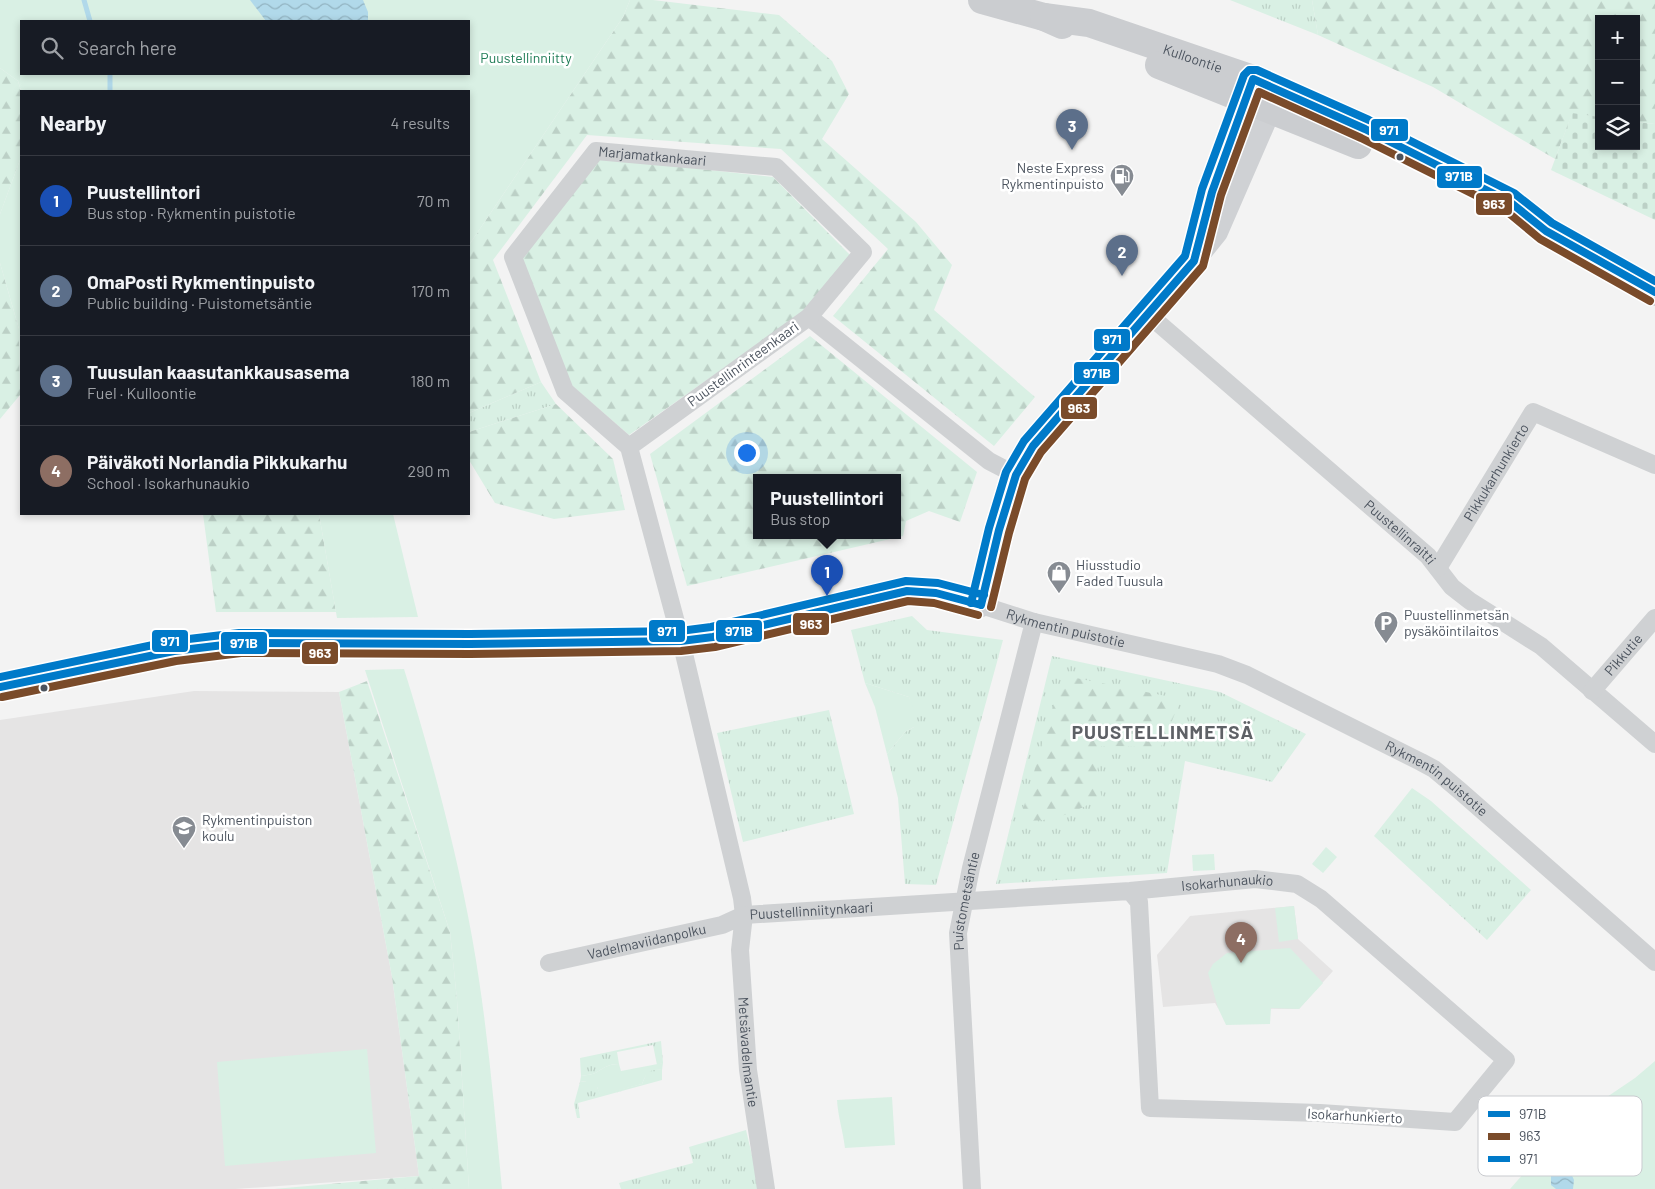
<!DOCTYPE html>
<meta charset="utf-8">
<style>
:root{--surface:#171b24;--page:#242831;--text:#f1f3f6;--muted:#9ea1a6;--line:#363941;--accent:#7c3aed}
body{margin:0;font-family:Barlow,sans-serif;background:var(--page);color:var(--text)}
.controls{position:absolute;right:15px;top:15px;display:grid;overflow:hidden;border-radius:0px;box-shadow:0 2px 8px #0003}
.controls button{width:45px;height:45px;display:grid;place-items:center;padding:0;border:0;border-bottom:1px solid var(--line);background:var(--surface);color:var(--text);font:25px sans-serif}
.you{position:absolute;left:746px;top:452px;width:18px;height:18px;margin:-12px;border:4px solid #fff;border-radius:50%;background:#1a73e8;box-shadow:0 0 0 8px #1a73e833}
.badge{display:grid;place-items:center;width:32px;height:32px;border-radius:50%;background:var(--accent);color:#fff;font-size:16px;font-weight:700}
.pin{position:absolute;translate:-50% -41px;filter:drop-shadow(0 1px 2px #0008)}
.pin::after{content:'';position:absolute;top:26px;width:18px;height:15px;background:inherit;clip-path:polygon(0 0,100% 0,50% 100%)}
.popup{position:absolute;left:753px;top:474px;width:148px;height:65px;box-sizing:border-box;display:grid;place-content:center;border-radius:0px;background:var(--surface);filter:drop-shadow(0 1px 4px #0005);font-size:16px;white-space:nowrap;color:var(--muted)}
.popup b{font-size:19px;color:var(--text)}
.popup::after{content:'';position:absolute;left:50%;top:100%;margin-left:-10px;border:10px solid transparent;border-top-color:var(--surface)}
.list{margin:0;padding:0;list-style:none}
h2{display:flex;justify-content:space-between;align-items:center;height:65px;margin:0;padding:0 20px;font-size:21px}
h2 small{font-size:16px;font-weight:400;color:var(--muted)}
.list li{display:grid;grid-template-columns:32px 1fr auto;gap:15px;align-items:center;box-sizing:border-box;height:90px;padding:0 20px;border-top:1px solid var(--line)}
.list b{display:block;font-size:19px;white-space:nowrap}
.list p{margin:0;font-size:16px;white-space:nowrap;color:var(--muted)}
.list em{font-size:16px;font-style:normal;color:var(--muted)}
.icon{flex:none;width:28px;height:28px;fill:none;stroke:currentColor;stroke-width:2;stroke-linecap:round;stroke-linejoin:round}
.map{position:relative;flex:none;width:1655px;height:1189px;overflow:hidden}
.search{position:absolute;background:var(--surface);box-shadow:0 2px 8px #0003;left:20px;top:20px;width:450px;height:55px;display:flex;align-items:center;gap:12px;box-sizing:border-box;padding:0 18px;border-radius:0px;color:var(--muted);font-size:19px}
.panel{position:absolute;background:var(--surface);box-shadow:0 2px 8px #0003;left:20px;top:90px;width:450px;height:425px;border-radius:0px}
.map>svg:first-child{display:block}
</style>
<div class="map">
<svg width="1655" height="1189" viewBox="0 0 1655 1189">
<defs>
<pattern id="grass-tufts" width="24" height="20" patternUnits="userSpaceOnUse" patternTransform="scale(1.25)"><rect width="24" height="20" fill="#d9f0e4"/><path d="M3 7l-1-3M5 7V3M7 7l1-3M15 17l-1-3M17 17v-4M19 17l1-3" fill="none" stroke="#bcd0c6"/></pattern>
<pattern id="forest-firs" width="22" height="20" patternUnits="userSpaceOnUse" patternTransform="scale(1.25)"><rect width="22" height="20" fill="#d9f0e4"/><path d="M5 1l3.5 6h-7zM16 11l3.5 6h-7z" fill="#bcd0c6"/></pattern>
<pattern id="cemetery-stones" width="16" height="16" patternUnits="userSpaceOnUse" patternTransform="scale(1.25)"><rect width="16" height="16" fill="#d9f0e4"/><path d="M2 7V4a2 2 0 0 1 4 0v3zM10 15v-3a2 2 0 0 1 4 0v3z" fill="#bcd0c6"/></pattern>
<pattern id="water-waves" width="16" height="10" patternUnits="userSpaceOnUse" patternTransform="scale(1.25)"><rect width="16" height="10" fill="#b1d9ea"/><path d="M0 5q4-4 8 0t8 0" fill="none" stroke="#92b3c1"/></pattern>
</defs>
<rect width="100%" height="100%" fill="#f3f3f3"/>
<path fill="#e5e4e4" d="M194 691 339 692 392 977 419 1176 235 1189H0V720Z
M1294 906 1298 939 1333 971 1299 1009 1218 1008 1215 1003 1163 1007 1157 955 1190 916Z"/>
<path fill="url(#grass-tufts)" d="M1230 0H1312L1318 35Z
M541 382 556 404 469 432V413Z
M912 616 927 630 1003 640 936 885 905 884 898 798 887 754 905 732 914 727 909 697 865 683 851 630Z
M1052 656 1220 692 1306 734 1272 782 1185 761 1167 873 996 884Z
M829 710 854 814 743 842 717 733Z
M1412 788 1431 801 1531 890 1487 940 1374 836Z
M661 1041 663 1063 657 1065 653 1045 617 1052 619 1064C609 1064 605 1067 597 1072 593 1075 585 1075 581 1076L580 1058Z
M652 1069 662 1070V1080L578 1103 580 1118H577L574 1104 580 1082 587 1081 597 1087 600 1094 642 1084 647 1072Z
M746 1130 760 1189H621L619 1183 693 1163 689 1147Z"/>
<path fill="url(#forest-firs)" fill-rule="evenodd" d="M630 0H653L779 15 832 61 849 94 822 139 916 222 952 265 934 310 1035 397 994 446 833 316 888 249 781 149 587 135 493 260 541 382 469 413V245L623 17Z
M1312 0H1655V124L1636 122V19H1599V117L1572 114 1555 159 1433 87 1318 35Z
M0 68 18 81 21 91 20 160 0 214Z
M600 158 773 177 851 256 803 312 629 435 570 384 522 261 524 252Z
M0 263 19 329 20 395 0 419Z
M810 336 977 472 960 522 929 511 906 521 903 536 687 586 650 454ZM757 477H897V535H757Z
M556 404 613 459 625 510 554 519 495 503 469 460V432Z
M203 514H319L336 612H216Z
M1071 677 1181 699 1161 747 1101 746 1096 779 1102 797C1076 812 1050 824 1020 820L1058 689Z
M367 681 450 932 457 1000 469 1189H274L419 1176 392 977 339 692Z"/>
<path fill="url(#cemetery-stones)" d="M1572 113 1599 117V146H1636V122L1655 124V220L1551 170Z"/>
<path fill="#d9f0e4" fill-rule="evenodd" d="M0 0H630L623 17 469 245V91H21L18 81 0 68ZM21 21H469V74H21Z
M21 146V386H20L19 329 0 263V214L20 160Z
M319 514H393L418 617 337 618Z
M404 669C431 755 456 848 472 937 487 1020 494 1105 502 1189H469L457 1000 450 932 365 670Z
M865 683 909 697 916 715 914 727 905 732 887 754 875 707Z
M1326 847 1337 857 1323 873 1312 864Z
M1214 854 1215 870 1193 871 1192 855Z
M1294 906 1298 939 1279 942 1275 908Z
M1290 948 1323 983 1299 1009 1271 1008 1270 1024 1226 1025 1218 1008 1208 973 1213 964 1227 953Z
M367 1049 376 1153 225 1166 217 1062Z
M1655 1061V1189H1510L1567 1124 1635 1078Z
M663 1063 662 1070C649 1069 647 1072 642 1084L600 1095 597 1087 592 1088 586 1081 580 1082 581 1076C585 1075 593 1075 597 1072 605 1067 609 1064 619 1064L621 1071Z
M892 1097 895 1145 845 1148C843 1131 838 1117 837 1100Z"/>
<path fill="url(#water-waves)" d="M250 0H363L368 12V21H266Z
M1563 1168 1570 1171 1574 1180 1573 1189H1556L1551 1185V1176Z"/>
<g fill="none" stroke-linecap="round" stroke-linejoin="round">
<path stroke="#b1d9ea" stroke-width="5" d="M84 0 90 21
M110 74V91"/>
<g stroke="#cfd1d3" stroke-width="18">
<path id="s1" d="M1149 315 1428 556 1452 587 1470 601 1541 646 1655 744"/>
<path d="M809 317 989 461 1016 475"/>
<path id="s2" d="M629 447 565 391 513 257 596 151 776 167 863 252 809 317 629 447 681 641 742 898 744 915 1130 891 1255 879 1297 884 1321 899 1506 1060 1455 1122 1320 1113 1150 1108 1139 902 1130 891"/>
<path id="s3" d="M1438 568 1533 412 1655 465"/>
<path id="s4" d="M981 605 1034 622 1218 664 1247 675 1421 762 1434 769 1459 790 1655 962"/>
<path id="s5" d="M1592 691 1655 618"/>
<path id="s6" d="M549 963 722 925 744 915 740 950 748 1070 766 1189"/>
<path id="s7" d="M972 1189 958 933 971 868 1034 622"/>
</g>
<path stroke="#cfd1d4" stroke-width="24" d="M1195 254C1207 195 1230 138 1252 82
M0 687 174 651 240 643 470 644 681 641 713 637 864 600 907 591 936 593 981 605 999 530 1016 475 1033 446 1149 315 1216 232 1276 94"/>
<g stroke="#cbcdd0" stroke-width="28">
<path d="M982 0 1044 17 1062 25"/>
<path id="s8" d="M1044 17 1089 23 1253 79 1365 129 1510 202 1546 231 1655 292"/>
<path d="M1159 65 1358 145"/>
</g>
<defs>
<path id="bus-1" d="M981 605 999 530 1016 475 1033 446 1194 261 1212 192 1253 79 1365 129 1510 202 1546 231 1655 292
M0 687 174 651 240 643 470 644 681 641 713 637 907 591 936 593 981 605"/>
<path id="bus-2" d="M991 607 1009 533 1025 479 1041 452 1203 266 1221 195 1259 92 1361 138 1505 210 1540 239 1650 301
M2 697 176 661 241 653 470 654 681 651 715 647 908 601 934 603 978 615"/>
<path id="bus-3" d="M971 603 989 528 1006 472 1024 441 1185 256 1202 189 1244 75 1249 70H1257L1369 120 1514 193 1552 223 1655 281
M0 677 172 641 239 633 470 634 680 631 711 627 906 581 938 583 984 595"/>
</defs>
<use href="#bus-1" stroke="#fff" stroke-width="11"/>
<use href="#bus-2" stroke="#fff" stroke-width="11"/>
<use href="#bus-3" stroke="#fff" stroke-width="11"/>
<use href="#bus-1" stroke="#007ac9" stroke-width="8"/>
<use href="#bus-2" stroke="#7a4b2a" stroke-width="8"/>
<use href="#bus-3" stroke="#007ac9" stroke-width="8"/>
</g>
<defs>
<symbol id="fuel-pin" viewBox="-11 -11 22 30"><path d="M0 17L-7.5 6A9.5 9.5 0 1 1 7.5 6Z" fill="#868b92" stroke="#fff"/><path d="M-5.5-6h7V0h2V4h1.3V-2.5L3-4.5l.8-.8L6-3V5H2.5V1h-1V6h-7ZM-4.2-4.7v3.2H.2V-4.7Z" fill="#fff"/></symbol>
<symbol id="shop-pin" viewBox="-11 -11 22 30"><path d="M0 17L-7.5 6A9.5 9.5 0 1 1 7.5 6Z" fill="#868b92" stroke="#fff"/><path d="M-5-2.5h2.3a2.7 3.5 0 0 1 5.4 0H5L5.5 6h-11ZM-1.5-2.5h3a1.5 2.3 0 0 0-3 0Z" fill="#fff"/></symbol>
<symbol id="parking-pin" viewBox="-11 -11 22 30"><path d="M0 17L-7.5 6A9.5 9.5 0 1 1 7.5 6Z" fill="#868b92" stroke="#fff"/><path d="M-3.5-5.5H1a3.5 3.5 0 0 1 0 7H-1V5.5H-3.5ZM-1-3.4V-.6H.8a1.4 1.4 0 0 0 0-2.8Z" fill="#fff"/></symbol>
<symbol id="school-pin" viewBox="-11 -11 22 30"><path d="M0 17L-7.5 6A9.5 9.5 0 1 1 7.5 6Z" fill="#868b92" stroke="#fff"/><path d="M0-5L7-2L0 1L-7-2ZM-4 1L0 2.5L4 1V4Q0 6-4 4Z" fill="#fff"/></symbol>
</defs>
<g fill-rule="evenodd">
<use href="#fuel-pin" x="1108" y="162" width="28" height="38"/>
<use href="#shop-pin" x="1045" y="559" width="28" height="38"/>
<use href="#parking-pin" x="1372" y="609" width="28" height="38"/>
<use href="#school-pin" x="170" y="814" width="28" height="38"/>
</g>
<g fill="#4b535e" stroke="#fff" stroke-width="2">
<circle cx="1400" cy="157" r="4.5"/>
<circle cx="44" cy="688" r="4.5"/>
</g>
<g text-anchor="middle" stroke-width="5" stroke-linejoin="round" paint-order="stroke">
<g font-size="14" fill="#1f7c56" stroke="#fff">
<text x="526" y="63">Puustellinniitty</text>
</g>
<g font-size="14" fill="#4b535e" stroke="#fff">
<text dy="5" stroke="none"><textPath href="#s8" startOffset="155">Kulloontie</textPath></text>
<text dy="5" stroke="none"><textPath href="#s2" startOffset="420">Marjamatkankaari</textPath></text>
<text transform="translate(743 364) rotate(-36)" y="5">Puustellinrinteenkaari</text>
<text dy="5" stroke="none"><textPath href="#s3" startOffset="112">Pikkukarhunkierto</textPath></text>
<text dy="5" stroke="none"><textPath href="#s1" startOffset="332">Puustellinraitti</textPath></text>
<text dy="5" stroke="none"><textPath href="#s4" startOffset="88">Rykmentin puistotie</textPath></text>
<text dy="5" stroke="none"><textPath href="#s5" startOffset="48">Pikkutie</textPath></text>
<text dy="5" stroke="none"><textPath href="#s4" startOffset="492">Rykmentin puistotie</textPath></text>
<text dy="5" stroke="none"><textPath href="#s2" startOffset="1939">Isokarhunaukio</textPath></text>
<text dy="5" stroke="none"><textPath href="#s7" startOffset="289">Puistometsäntie</textPath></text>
<text dy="5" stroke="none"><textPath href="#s2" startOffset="1522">Puustellinniitynkaari</textPath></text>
<text dy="5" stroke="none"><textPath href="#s6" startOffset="100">Vadelmaviidanpolku</textPath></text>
<text dy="5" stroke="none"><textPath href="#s6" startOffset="339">Metsävadelmantie</textPath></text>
<text transform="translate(1355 1116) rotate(3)" y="5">Isokarhunkierto</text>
</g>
<g font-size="14" fill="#4b535e" stroke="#fff" text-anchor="start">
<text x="1104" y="173" text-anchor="end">Neste Express<tspan x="1104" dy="16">Rykmentinpuisto</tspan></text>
<text x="1076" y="570">Hiusstudio<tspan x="1076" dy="16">Faded Tuusula</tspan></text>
<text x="1404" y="620">Puustellinmetsän<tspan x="1404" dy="16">pysäköintilaitos</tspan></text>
<text x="202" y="825">Rykmentinpuiston<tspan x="202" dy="16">koulu</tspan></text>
</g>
<g font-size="19" font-weight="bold" letter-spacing="1" fill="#5e6166" stroke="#fff">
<text x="1163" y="739">PUUSTELLINMETSÄ</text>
</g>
</g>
<rect x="1478" y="1096" width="164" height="80" rx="8" fill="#fff" stroke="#c9cbcf" stroke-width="1"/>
<rect x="1488" y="1111" width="22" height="6" fill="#007ac9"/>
<rect x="1488" y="1133" width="22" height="7" fill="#7a4b2a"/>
<rect x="1488" y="1156" width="22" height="6" fill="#007ac9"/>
<g font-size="14" fill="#4b535e">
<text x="1519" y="1119">971B</text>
<text x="1519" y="1141">963</text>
<text x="1519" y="1164">971</text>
</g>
<g stroke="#fff" stroke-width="2">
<rect x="1370" y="118" width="39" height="24" rx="5" fill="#007ac9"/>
<rect x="1436" y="165" width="47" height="24" rx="5" fill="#007ac9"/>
<rect x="1475" y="192" width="38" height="24" rx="5" fill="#7a4b2a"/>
<rect x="1093" y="328" width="38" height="24" rx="5" fill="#007ac9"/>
<rect x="1073" y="361" width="47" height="24" rx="5" fill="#007ac9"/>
<rect x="1060" y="396" width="38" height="24" rx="5" fill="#7a4b2a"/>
<rect x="792" y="612" width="38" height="24" rx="5" fill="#7a4b2a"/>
<rect x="715" y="619" width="48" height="24" rx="5" fill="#007ac9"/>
<rect x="648" y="619" width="38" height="24" rx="5" fill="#007ac9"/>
<rect x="151" y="629" width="38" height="24" rx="5" fill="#007ac9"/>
<rect x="220" y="631" width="48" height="24" rx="5" fill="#007ac9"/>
<rect x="301" y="641" width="38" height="24" rx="5" fill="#7a4b2a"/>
</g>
<g font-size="14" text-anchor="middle" font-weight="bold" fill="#fff">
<text x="1389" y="135">971</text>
<text x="1459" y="181">971B</text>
<text x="1494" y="209">963</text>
<text x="1112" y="344">971</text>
<text x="1097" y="378">971B</text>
<text x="1079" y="413">963</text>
<text x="811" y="629">963</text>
<text x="739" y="636">971B</text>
<text x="667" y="636">971</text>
<text x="170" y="646">971</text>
<text x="244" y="648">971B</text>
<text x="320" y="658">963</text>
</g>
</svg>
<div class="controls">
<button>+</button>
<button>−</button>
<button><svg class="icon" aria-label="layers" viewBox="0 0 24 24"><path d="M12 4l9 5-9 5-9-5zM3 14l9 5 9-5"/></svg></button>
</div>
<div class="you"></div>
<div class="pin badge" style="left:827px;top:596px;background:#1a4fb4">1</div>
<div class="popup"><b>Puustellintori</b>Bus stop</div>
<div class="pin badge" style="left:1122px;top:276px;background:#5c6f8a">2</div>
<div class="pin badge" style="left:1072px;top:150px;background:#5c6f8a">3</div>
<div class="pin badge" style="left:1241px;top:963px;background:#8d6e63">4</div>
<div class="search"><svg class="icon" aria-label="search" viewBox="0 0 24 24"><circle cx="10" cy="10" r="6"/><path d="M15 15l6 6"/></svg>Search here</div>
<section class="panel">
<h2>Nearby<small>4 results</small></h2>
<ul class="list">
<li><span class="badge" style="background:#1a4fb4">1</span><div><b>Puustellintori</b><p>Bus stop · Rykmentin puistotie</p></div><em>70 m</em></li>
<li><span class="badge" style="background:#5c6f8a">2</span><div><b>OmaPosti Rykmentinpuisto</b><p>Public building · Puistometsäntie</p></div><em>170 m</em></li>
<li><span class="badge" style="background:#5c6f8a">3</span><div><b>Tuusulan kaasutankkausasema</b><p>Fuel · Kulloontie</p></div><em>180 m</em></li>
<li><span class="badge" style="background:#8d6e63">4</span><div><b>Päiväkoti Norlandia Pikkukarhu</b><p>School · Isokarhunaukio</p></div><em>290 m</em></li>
</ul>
</section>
</div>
